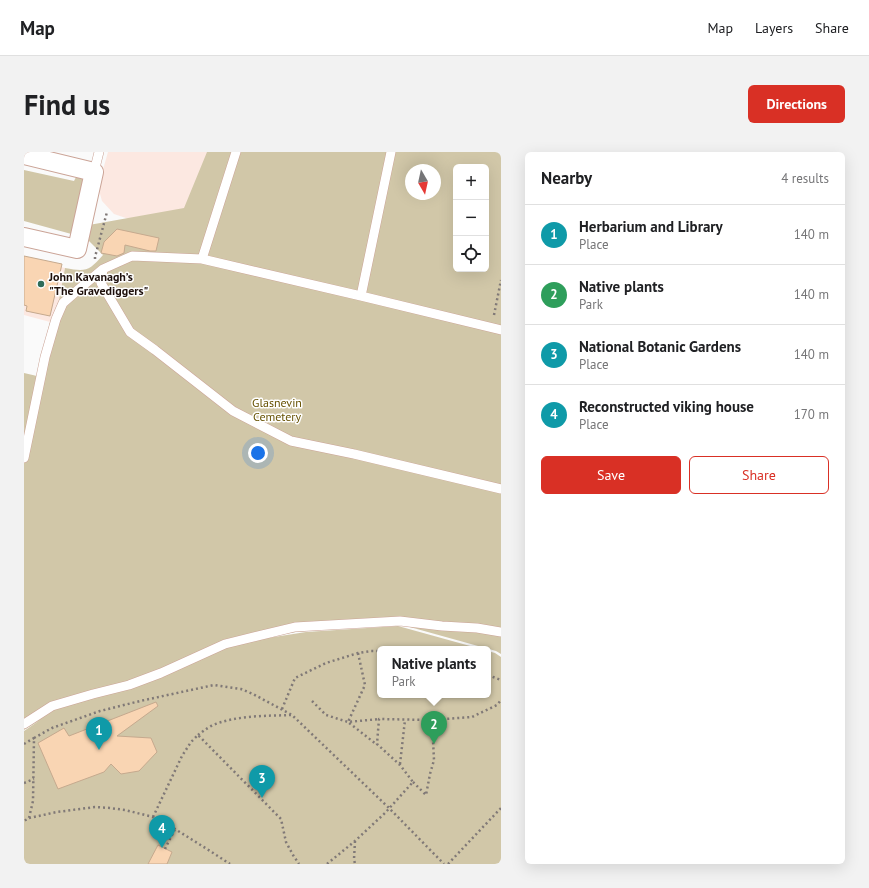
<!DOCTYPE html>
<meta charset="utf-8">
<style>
:root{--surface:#fff;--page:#f2f2f2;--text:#202124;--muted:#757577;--line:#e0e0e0;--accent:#d93025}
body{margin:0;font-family:"PT Sans",sans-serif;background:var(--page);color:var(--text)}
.controls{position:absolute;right:12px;top:12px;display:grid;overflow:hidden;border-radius:6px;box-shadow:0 4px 16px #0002}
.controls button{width:36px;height:36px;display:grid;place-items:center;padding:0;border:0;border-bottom:1px solid var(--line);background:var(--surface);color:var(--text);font:20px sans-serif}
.compass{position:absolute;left:381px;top:12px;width:36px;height:36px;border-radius:50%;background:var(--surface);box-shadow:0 4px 16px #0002;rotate:171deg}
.you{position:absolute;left:234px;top:301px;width:14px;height:14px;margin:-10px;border:3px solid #fff;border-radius:50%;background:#1a73e8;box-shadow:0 0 0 6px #1a73e833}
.badge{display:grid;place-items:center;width:26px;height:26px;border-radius:50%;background:var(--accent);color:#fff;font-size:13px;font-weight:700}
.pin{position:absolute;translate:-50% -33px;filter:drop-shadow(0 1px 2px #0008)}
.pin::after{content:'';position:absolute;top:21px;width:14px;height:12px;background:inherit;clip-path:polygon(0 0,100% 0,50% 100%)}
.popup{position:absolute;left:353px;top:494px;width:114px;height:52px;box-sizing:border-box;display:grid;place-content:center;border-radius:6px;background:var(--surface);filter:drop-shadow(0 1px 3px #0005);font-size:13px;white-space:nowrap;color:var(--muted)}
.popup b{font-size:15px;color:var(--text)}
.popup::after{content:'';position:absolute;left:50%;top:100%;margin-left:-8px;border:8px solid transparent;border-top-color:var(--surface)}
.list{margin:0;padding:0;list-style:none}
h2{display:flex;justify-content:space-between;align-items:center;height:52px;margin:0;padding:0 16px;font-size:17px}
h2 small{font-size:13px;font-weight:400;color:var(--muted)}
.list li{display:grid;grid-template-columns:26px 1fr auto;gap:12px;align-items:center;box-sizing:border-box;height:60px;padding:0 16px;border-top:1px solid var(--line)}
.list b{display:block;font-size:15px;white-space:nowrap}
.list p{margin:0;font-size:13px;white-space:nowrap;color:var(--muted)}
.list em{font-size:13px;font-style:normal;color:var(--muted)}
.actions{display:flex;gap:8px;padding:12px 16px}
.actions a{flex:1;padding:9px 0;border:1px solid var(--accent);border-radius:6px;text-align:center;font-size:14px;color:var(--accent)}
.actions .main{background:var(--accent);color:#fff}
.icon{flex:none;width:22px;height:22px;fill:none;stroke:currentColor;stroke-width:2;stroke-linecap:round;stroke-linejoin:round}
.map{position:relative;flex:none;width:477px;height:712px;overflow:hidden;border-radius:6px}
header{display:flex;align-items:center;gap:24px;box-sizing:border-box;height:56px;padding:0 20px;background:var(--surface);border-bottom:1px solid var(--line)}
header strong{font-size:19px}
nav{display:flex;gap:22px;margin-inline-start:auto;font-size:14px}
.intro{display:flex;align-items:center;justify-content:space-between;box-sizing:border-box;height:96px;padding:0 24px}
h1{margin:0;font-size:28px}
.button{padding:10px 18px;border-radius:6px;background:var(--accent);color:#fff;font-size:14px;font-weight:700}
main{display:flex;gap:24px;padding:0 24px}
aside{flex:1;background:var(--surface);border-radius:6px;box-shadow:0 4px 16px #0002}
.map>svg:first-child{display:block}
</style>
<header>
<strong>Map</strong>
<nav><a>Map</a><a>Layers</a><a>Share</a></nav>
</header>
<div class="intro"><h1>Find us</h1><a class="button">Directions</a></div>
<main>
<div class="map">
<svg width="477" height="712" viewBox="0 0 477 712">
<rect width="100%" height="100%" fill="#fafafa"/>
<path fill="#fce8e1" d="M84 0H189L169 65 117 71 90 62 78 49 74 35Z
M0 105 41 116 35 148 26 170 0 163Z"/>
<path fill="#d1c7a8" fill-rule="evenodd" d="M183 0H477V502L472 499 375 472 272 480 231 487V488L282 480 374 474 457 497H356V543H464V499L471 501 477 505V712H0V579L16 568 0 578V221L13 224 26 170 35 148 41 116C62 120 65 119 79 103L61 85 65 73 160 56ZM432 15H462V117H432ZM387 18H411V42H387Z
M0 18 50 29 52 25 64 27 51 83 0 69Z"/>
<path fill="#f9d5b3" stroke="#c5a98e" d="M93 77 135 86 132 99H126L101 93 100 101 93 104 77 101 80 90Z
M0 104 38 112 26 164 2 159 3 154 0 153Z
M132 550 134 554 93 584 127 586 133 600 115 619 97 622 87 612 80 620 34 637 14 591 40 576 45 584Z
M134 693 148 700 143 712H124Z"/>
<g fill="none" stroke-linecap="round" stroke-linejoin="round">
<defs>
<path id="lane" d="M70 20 75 0
M178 107 212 0
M79 117 77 131 106 180 131 198 209 259 267 289 330 302 477 337
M337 144 367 0
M0 306 21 205 32 167 39 151 55 137 79 117 108 104 178 107 337 144 477 178
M0 572 28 554 69 542 105 533 137 521 201 492 271 475 376 469 418 474 453 476 477 480"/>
<path id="street" d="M0 3 70 20 53 97 0 85"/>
</defs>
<use href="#lane" stroke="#cba497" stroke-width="10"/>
<use href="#street" stroke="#cba497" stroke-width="20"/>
<path stroke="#807977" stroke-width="2.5" stroke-dasharray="2 3" stroke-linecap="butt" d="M71 107V105L83 60
M470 163 477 128
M334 501 341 533 324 570 352 592
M464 523 477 528
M288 549 302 563 324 570 355 567
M258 557 271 526 302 511 334 501 347 499H356
M174 583C178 580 182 577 187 574 211 563 242 564 268 563
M10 586 28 576 76 559 116 549 190 533 217 537 229 542 268 563 365 656 420 712
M0 592 10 586 9 649 5 666 0 669
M376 612 381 568
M389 630 402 643 406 622 410 608 408 568
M0 631 10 627
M129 665 158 604 167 590 174 583 257 667 262 690 269 703 275 712
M5 666 33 660 71 655 86 656 101 658 129 665 133 669 151 677 183 697 206 712
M331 689 330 707 331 712
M141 697 151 677
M303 712 331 689 361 661 389 630 376 613 353 592 355 567 408 568 448 565 473 553 477 548
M424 712 477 656"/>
<use href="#lane" stroke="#fff" stroke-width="9"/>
<use href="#street" stroke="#fff" stroke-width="18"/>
</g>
<circle fill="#2d6c59" stroke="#fff" stroke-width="1.5" cx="17" cy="132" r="4"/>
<g text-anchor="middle" stroke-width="3" stroke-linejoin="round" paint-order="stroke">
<g font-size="12" font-weight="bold" fill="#1d0f0b" stroke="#fff" text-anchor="start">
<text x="25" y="129">John Kavanagh’s<tspan x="25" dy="14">"The Gravediggers"</tspan></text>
</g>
<g font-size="12" fill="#675203" stroke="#fff">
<text x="253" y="255">Glasnevin<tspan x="253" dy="14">Cemetery</tspan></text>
</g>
</g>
</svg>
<div class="controls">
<button>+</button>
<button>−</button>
<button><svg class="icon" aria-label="locate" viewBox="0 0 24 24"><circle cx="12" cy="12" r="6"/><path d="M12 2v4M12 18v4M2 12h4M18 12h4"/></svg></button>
</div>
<svg class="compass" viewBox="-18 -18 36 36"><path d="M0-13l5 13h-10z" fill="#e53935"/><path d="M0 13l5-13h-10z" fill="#757577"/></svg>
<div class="you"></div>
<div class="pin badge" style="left:75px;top:598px;background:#0f9aa8">1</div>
<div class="pin badge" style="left:410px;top:592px;background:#2e9e5b">2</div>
<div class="popup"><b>Native plants</b>Park</div>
<div class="pin badge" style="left:238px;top:646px;background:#0f9aa8">3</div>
<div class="pin badge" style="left:138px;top:696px;background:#0f9aa8">4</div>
</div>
<aside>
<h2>Nearby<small>4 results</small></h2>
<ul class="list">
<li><span class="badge" style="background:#0f9aa8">1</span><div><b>Herbarium and Library</b><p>Place</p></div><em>140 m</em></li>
<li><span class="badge" style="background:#2e9e5b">2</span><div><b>Native plants</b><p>Park</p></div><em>140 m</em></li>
<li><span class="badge" style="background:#0f9aa8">3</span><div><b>National Botanic Gardens</b><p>Place</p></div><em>140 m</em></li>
<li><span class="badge" style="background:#0f9aa8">4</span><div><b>Reconstructed viking house</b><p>Place</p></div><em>170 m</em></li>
</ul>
<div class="actions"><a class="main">Save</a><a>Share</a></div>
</aside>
</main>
